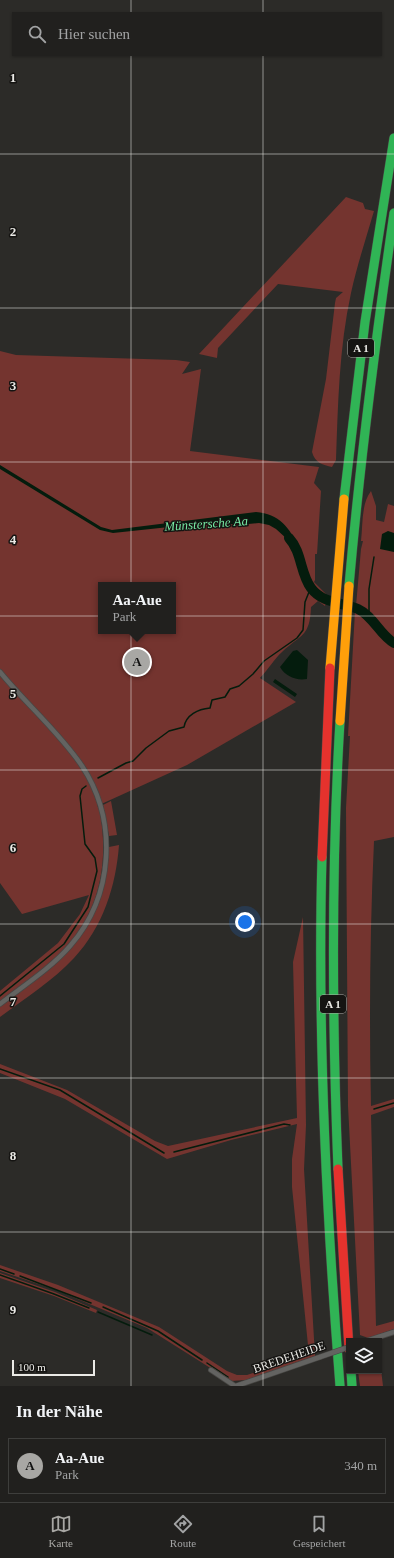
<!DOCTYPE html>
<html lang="de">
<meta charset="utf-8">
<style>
:root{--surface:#21201e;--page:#2d2d2b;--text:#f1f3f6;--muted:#a2a3a4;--line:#3e3e3c;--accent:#a8a7a4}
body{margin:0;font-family:"Times New Roman",serif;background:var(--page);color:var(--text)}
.controls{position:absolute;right:12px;bottom:12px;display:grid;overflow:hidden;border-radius:0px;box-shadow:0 1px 3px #0004}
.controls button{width:36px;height:36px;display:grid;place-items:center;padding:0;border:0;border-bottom:1px solid var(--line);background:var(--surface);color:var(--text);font:20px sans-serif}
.scale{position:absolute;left:12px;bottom:10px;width:83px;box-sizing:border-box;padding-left:4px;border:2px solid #ebeae6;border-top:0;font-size:11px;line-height:14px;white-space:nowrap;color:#ebeae6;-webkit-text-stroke:3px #151412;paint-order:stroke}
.you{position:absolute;left:245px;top:922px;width:14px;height:14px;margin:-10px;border:3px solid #fff;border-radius:50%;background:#1a73e8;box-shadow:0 0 0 6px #1a73e833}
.badge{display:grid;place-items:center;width:26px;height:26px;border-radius:50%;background:var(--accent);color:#111;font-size:13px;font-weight:700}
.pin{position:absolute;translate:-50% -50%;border:2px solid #fff;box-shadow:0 1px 4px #0006}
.popup{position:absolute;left:98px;top:582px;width:78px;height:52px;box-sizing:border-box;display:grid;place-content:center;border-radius:0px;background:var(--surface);filter:drop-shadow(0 1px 3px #0005);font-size:13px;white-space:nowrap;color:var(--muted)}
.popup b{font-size:15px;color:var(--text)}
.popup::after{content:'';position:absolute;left:50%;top:100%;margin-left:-8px;border:8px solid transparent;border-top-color:var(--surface)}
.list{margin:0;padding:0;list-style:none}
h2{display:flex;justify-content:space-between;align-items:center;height:52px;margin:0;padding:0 16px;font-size:17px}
h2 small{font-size:13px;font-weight:400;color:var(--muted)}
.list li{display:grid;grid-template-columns:26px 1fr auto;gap:12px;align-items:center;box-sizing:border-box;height:56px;margin:0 8px 8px;padding:0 8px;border:1px solid var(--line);border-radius:0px}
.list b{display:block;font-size:15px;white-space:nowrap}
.list p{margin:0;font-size:13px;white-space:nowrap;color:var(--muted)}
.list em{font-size:13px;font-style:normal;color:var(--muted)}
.icon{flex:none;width:22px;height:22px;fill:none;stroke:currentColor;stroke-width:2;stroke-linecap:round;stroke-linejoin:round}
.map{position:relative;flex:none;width:394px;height:1386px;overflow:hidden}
.search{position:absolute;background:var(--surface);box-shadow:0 1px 3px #0004;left:12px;right:12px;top:12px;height:44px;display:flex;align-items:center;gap:10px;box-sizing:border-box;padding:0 14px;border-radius:0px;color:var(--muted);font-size:15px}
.sheet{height:116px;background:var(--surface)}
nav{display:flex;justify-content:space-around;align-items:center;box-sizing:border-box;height:56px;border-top:1px solid var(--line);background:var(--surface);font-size:11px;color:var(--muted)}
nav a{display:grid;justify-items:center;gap:2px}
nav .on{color:var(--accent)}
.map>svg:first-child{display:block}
</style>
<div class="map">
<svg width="394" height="1386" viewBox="0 0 394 1386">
<rect width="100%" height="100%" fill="#2c2b28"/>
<path fill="#74342f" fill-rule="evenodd" d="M346 197 363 203 365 209 374 211C366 238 357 266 351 293 339 348 338 405 336 460L332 467C323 465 315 463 312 452L326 379 335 303 336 298 343 292 278 284 218 348 217 358 199 354Z
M0 351 16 355 176 360 190 362 182 374 201 369 190 451 319 467 314 483 321 491 317 554H315V580L314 582 326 594V599L356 606 361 549 363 541H361C363 525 361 504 371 491L376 506V520L384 522 388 504 394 506V837L374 841C370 929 369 1017 371 1106L394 1099V1107L371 1115 376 1326 394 1321V1329L368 1338 360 1335 348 1106 346 808 350 736H348L355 611 326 603 325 606 318 601 311 607C310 637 301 634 282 652 274 659 268 670 260 678L296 702 187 765 97 806 99 807C109 856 102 907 68 945 49 967 23 984 0 1002V991L58 943 80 914 89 895 22 914 0 883ZM101 585H173V631H101Z
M111 801 117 835 109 836 103 805Z
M119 845C116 886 103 927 74 958 54 980 24 999 0 1017V1007C62 958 105 933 109 847Z
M303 917 306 1125 304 1169 315 1356 246 1380 231 1381 147 1328 56 1290 0 1271V1265L58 1285 159 1327 227 1371 237 1375H247L309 1355 292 1187V1159L297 1124 231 1140 167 1159 65 1099 0 1073V1064L67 1090 155 1141 168 1146 297 1118 293 962Z
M0 1273 55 1292 97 1310 96 1313 54 1296 0 1278Z
M379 1353 383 1386H360L358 1371H379Z"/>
<path fill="#041c0d" d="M0 465 101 527 112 530 256 512C279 514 290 527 299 549H295L287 539 276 529 269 525 259 523 238 525 216 522 113 533 100 530 0 469Z
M388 531 394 533V552L380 549 382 534Z
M297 650 308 660 307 679C296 681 285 676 280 667L293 651Z
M275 679 297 694 295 697 273 682Z"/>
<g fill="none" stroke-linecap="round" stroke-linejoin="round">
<path stroke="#041c0d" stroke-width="1.5" d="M369 617V589L374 557
M98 778 126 763 133 761 146 748 169 731 184 727C186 715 198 709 210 708L212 700 225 697 230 689 239 686 253 674 264 661 297 638 303 630 305 602 311 587
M0 996 64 944 88 907 97 871 95 858 85 844 80 796 82 789 86 786
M0 1069 60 1090 164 1153
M374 1109 394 1103
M174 1152 284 1124 290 1125
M0 1269 14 1274
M0 1275 54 1294 89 1308
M20 1276 91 1303
M103 1307 158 1331 202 1360
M98 1312 152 1335
M207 1363 228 1377"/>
<path stroke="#041c0d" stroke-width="10" d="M289 538C302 552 300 573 311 588 323 604 342 602 358 609 373 616 380 635 394 643"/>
<defs>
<path id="street" d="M0 672C26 704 59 732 82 766 118 821 114 896 70 946 50 969 23 986 0 1004
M366 1341 394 1332
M211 1370 235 1386
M236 1386 320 1357"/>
<path id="fast" d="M344 499 365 322 394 138
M349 586C360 461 376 337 394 213
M322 857C317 1034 326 1210 340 1386
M338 1169C332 1019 331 870 340 721
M351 1371 352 1386"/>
<path id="slow" d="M330 668 344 499
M340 721 349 586"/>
<path id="jam" d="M322 857 330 668
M338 1169 349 1349"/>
</defs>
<use href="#street" stroke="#484744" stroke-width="6"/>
<use href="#fast" stroke="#484744" stroke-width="10"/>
<use href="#slow" stroke="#484744" stroke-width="10"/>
<use href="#jam" stroke="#484744" stroke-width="10"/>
<use href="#street" stroke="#636361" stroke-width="4.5"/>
<use href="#fast" stroke="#30b455" stroke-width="9"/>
<use href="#slow" stroke="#ff9f0a" stroke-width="9"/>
<use href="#jam" stroke="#e5322d" stroke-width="9"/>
<defs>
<path id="street-bridge" d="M320 1357 349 1347"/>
</defs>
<use href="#street-bridge" stroke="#484744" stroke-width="6" stroke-linecap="butt"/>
<use href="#street-bridge" stroke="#636361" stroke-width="4.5"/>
</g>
<path fill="none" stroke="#ebeae6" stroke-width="1" stroke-opacity="0.55" d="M131 0V13M263 0V13M131 55V1386M263 55V1386M0 154H394M0 308H394M0 462H394M0 616H394M0 770H394M0 924H394M0 1078H394M0 1232H394"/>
<g text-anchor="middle" stroke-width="3" stroke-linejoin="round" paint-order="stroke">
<g fill="#151412" stroke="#abaaa6" stroke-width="1">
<rect x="348" y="339" width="26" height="18" rx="3"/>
<rect x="320" y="995" width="26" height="18" rx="3"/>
</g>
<g font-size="11" font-weight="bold" fill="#ebeae6">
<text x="361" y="352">A 1</text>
<text x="333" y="1008">A 1</text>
</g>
<g font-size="12" fill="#ebeae6" stroke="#151412">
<text transform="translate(289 1357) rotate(-19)" y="4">BREDEHEIDE</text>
</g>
<g font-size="13" font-style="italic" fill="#77eba4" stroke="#151412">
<text transform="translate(206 523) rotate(-4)" y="5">Münstersche Aa</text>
</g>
</g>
<g font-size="13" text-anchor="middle" font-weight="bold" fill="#ebeae6" stroke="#151412" stroke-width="3" stroke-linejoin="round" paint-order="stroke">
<text x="13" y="82">1</text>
<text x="13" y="236">2</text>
<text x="13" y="390">3</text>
<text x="13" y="544">4</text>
<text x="13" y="698">5</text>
<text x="13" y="852">6</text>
<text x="13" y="1006">7</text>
<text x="13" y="1160">8</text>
<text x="13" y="1314">9</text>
</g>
</svg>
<div class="controls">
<button><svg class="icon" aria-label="layers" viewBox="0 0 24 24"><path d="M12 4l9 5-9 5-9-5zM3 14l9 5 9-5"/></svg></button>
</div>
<div class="scale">100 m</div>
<div class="you"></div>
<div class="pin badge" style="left:137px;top:662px">A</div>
<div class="popup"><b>Aa-Aue</b>Park</div>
<div class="search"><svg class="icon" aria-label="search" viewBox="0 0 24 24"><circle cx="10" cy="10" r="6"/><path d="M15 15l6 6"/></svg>Hier suchen</div>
</div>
<section class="sheet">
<h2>In der Nähe<small></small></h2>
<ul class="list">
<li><span class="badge">A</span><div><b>Aa-Aue</b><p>Park</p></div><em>340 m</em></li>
</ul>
</section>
<nav>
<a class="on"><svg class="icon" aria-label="map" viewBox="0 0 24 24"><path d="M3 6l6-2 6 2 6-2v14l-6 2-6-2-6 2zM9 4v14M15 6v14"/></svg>Karte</a>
<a><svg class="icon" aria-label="directions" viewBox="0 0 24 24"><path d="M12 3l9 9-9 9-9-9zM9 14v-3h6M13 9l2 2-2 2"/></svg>Route</a>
<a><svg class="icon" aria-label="saved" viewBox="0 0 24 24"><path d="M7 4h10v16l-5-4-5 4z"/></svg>Gespeichert</a>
</nav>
